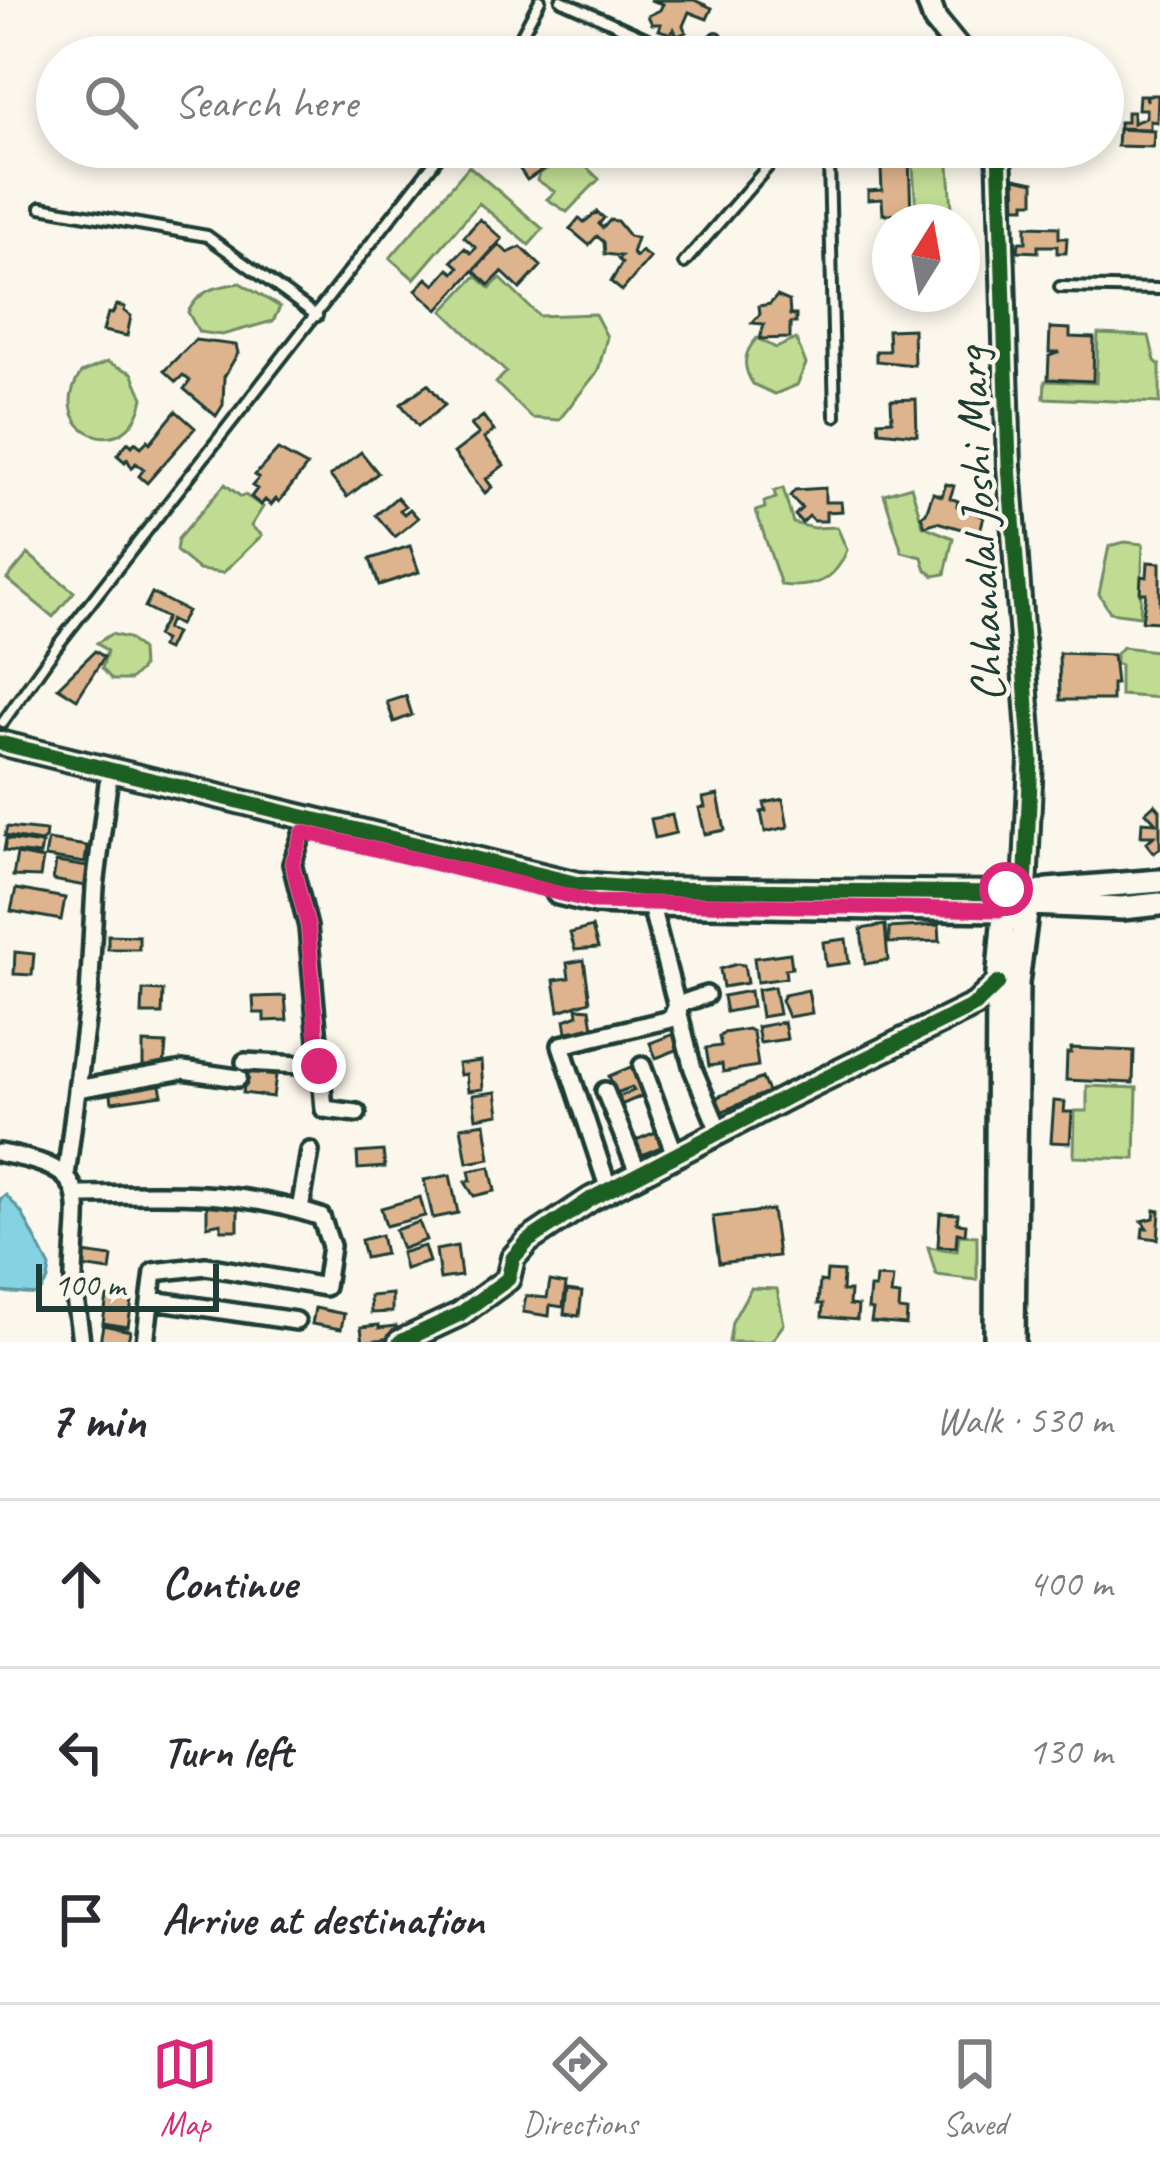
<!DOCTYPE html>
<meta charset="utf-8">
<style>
:root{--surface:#fff;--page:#f7f7f7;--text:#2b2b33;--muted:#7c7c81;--line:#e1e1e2;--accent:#db2777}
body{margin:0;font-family:Caveat,sans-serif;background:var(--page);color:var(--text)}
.compass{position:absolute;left:872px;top:204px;width:108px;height:108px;border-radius:50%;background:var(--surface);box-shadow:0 6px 18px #0003;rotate:11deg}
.scale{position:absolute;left:36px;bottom:30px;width:183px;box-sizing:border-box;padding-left:12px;border:6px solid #1f3d34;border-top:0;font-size:33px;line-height:42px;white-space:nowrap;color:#1f3d34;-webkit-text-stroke:9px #fbf7ec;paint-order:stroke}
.stop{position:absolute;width:36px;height:36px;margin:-27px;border:9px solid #db2777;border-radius:50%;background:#fff}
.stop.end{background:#db2777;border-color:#fff;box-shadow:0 3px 12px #0008}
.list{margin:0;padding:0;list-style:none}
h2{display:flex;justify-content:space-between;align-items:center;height:156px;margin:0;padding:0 48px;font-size:51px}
h2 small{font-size:39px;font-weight:400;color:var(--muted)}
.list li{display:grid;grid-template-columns:78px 1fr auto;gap:36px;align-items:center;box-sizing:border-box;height:168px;padding:0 48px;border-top:3px solid var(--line)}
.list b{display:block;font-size:45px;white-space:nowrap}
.list em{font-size:39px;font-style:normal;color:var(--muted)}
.icon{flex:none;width:66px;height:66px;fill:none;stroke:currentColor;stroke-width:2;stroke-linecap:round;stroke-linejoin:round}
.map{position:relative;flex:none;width:1160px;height:1342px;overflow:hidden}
.search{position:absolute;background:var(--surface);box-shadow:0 6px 18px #0003;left:36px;right:36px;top:36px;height:132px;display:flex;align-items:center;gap:30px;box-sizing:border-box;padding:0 42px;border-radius:66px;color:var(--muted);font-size:45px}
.sheet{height:660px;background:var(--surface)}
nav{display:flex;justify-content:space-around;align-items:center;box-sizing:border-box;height:168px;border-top:3px solid var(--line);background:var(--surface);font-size:33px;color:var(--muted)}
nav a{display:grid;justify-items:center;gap:6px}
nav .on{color:var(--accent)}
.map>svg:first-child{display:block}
</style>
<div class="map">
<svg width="1160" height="1342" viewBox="0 0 1160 1342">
<rect width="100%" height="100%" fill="#fbf7ec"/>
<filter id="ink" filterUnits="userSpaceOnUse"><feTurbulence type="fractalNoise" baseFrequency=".00833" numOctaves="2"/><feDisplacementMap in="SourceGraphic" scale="24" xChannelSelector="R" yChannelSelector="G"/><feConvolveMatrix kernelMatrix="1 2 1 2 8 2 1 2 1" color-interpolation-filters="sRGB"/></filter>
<g filter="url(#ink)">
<path fill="#c0dc93" stroke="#708c64" stroke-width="3" d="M545 147H565L599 179 567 212 547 199 555 192 537 180 539 174 555 164Z
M927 147 948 151 952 209 916 211 912 153Z
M469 166 543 229 529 245 479 203 414 279 390 258Z
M476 276 490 288 500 278 539 316 595 314 607 337 598 371 559 420 532 418 496 383 506 372 443 311Z
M240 283 280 307 273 321 222 335 199 332 188 312C200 289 215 287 240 283Z
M1098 334 1149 336 1155 361 1160 365V403L1044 398 1045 381 1096 383Z
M757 338 776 348 796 339 806 364 797 385 775 394 753 384C742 367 743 353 757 338Z
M107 362 132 373 143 398C129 469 42 431 81 373Z
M225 484 241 497 245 495 263 507 251 526 262 535 223 573 199 570 176 551 178 539Z
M911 486 923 526 953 538 945 574 934 576 926 570 922 557 902 552 884 494Z
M783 488 793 523 813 528 837 527 847 550C835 581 814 589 781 585L756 511 765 508 764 502 776 498 774 491Z
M1125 542 1143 544 1140 616 1110 612 1099 594 1109 546Z
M28 554 74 592 53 617 7 579Z
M111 634 128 638 141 650 142 668 130 680H112L102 668 107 651 97 643Z
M1122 647 1156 651 1160 658V698L1120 695V665L1116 664V654Z
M1087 1086 1137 1088 1135 1159 1074 1157 1075 1111H1087Z
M959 1235 977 1236V1280L936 1275 928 1247 957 1251Z
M751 1288 777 1289 784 1324 771 1342H729L732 1322Z"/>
<path fill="#84d2e2" stroke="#5c969c" stroke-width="3" d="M6 1195 22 1213 50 1267 48 1280 38 1295 0 1292V1199Z"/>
<path fill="#deb48e" stroke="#1f3d34" stroke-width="3" d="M650 0H694L712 8 707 19 689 12 683 26 686 32 677 36 674 29 671 34 659 30 661 24H652L648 16 660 10 663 4Z
M1139 95H1145L1147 101V95H1158L1157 122 1150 121V129L1119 128V122H1127V112H1133V123L1146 118V109H1138Z
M1118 129 1154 131 1153 147 1117 146Z
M505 147H538L550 165 527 180Z
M882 150 894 160 909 159 911 214H883L882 199 868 200V191L882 190 881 169 872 163Z
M1015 178 1034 182V202H1025V207H1016Z
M597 212 604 218 599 224 603 228 610 220 617 221 629 236 637 238 632 253 636 257 641 251 650 258 622 291 611 282 622 263 618 259 621 256 605 254 604 242 597 236 589 245 570 229 579 218 584 222Z
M480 219 502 239 438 310 416 290 427 278 435 285 449 269 454 273 459 267 452 261 465 248 471 253 476 248 464 237Z
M1026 226 1059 227V238H1067L1066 253H1057V246H1038V252L1018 251 1019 242H1026Z
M499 245 508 253 521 247 541 266 520 289 502 272 489 285 474 271Z
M777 296 789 301 790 315H796V323H790V338L760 339 764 324 752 323 760 314 759 306 770 304Z
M117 305 125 307 124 311 131 316 127 336 103 331 108 313 112 314Z
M1050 328 1070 329V337L1094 338 1093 381 1048 379 1049 356 1060 352H1049Z
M913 329 914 365 876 361V351H889L888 330Z
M195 340 236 345 238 353 224 377 223 405 216 416 184 389 190 381 183 375 176 382 164 371Z
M428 384 445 405 418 426 401 404Z
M916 399 917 435 879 431 878 421 892 420 891 400Z
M176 411 195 428 147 483 139 476 144 469 136 463 132 468 127 459 125 462 117 455 128 442 132 446 135 442 141 447 148 440 150 443Z
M483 416 494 431 484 438 504 465 486 479 492 487 485 493 454 453 479 434 471 425Z
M278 450 307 466 279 502 276 499 271 505 265 500 261 505 251 497 257 489 252 486 259 478 255 475Z
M361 452 378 473 347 497 330 476Z
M946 484 954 486 950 498 958 501 957 506 984 517 979 534 937 522 925 526 921 516 926 513 933 493 942 496Z
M825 488V502H841L842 511 826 512V521H814L809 516 802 523 795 515 802 508 790 496 795 490Z
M397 497 405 506 400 510 404 514 410 509 418 518 395 537 376 515Z
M410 546 419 572 379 585 370 559Z
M1148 562 1160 563V622L1142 621 1146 593H1140L1141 576 1147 577Z
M152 593 187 611 179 625 170 620 166 629 175 633 167 650 161 647 164 640 156 636 166 618 145 607Z
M95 651 104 657 77 699 58 687Z
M1059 653 1113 655 1116 684H1112V700H1060Z
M406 696 412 715 394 722 387 702Z
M718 795 725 830 705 834 699 808 705 807 703 798Z
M783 799 788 827 765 832 761 812 766 811 764 803Z
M1155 804 1160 810V848L1154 853 1146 843 1154 836H1141L1142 822 1156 823 1146 812Z
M672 815 676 833 655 838 651 819Z
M7 827 46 831 45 839 41 842 5 836Z
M6 839 42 844 40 855 4 851Z
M48 840 87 846 85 863 45 857Z
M17 854 43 859 40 877 13 876Z
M56 862 88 867 85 886 53 880Z
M16 889 65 898 61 920 11 911Z
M885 925 888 960 865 964 861 929Z
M939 925 940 941 889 943V928Z
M592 927 598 948 575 950 570 933Z
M108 935 139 936V949H108Z
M846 939 849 963 826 966 823 942Z
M15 952 34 954 32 975 14 974Z
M790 953 792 968 785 969 786 978 757 982 754 958Z
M584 960 590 1001 559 1011 554 980 569 978 567 963Z
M737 964 744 965 747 983 723 987 720 969Z
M774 987 779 1014 761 1017 757 990Z
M143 990 163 991 162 1014H142Z
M808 990 812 1013 788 1017 781 1000 784 995Z
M750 991 752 1007 726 1012 723 996Z
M285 996 287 1020 264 1021V1013H254L253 997Z
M577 1008 590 1009 594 1034 574 1037 573 1031 567 1032 565 1020 578 1015Z
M784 1022 787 1039 760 1043 757 1027Z
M748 1029 753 1032 758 1066 723 1072 722 1064 709 1066 706 1048 721 1046 719 1037 724 1033Z
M674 1034 679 1049 656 1058 650 1043Z
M143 1043 166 1044 164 1067 143 1066Z
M1071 1048 1134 1051 1133 1083 1066 1080 1067 1053H1071Z
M481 1061 483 1089 468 1091 466 1074 460 1075 458 1064Z
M633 1066 644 1095 621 1105 618 1097 634 1090 632 1087 616 1093 609 1076Z
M246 1071 276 1075 273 1097 243 1093Z
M762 1078 768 1092 721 1112 715 1098Z
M159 1081 162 1095 112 1102 110 1088Z
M496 1092 499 1114 476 1118 473 1095Z
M1054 1101 1065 1102 1064 1112H1072L1070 1143 1051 1142Z
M485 1123 490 1159 467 1163 461 1127Z
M663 1129 670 1143 642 1155 636 1140Z
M383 1151 385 1167 358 1169 357 1153Z
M490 1167 495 1191 474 1196 465 1182 471 1180 469 1171Z
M450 1175 458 1213 433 1218 424 1180Z
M420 1197 425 1216 386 1226 381 1208Z
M207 1203 238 1204V1230H221V1223L207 1226Z
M772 1210 778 1256 719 1263 713 1217Z
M1155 1210 1160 1211 1158 1239 1142 1237 1143 1228H1147L1142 1221 1154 1218Z
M940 1213 958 1214 957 1223 966 1224 965 1234 957 1233 956 1247 938 1246Z
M419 1222 426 1240 402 1249 395 1230Z
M381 1235 385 1254 365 1258 361 1240Z
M424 1246 429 1262 405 1269 401 1253Z
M457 1246 461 1276 440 1279 436 1250Z
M83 1253 112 1257 110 1271 81 1267Z
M827 1271 843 1272 842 1291H850L849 1305 858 1306 857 1320 822 1317 823 1304H818L820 1281 826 1282Z
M876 1277 893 1278 891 1295 900 1296 899 1310 907 1311 906 1325 871 1322 873 1310 868 1309 870 1288H875Z
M550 1281 566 1284 563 1307 550 1305 549 1316 523 1312 526 1296 547 1298Z
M567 1290 582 1292 579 1316 564 1314Z
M392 1294V1312L371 1313 370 1296Z
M107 1297 132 1301 128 1327 103 1323Z
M315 1308 344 1314 341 1329 312 1324Z
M103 1325 130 1331 128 1342H100Z
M379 1325V1328L396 1326 398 1337 363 1342 361 1327Z"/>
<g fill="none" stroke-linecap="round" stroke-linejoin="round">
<defs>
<path id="lane" d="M561 0 688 57
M510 57 540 0
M701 57 717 38
M809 147 829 162 835 416
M41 207 207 236 317 316
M684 263 785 147
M1060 287 1160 289
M3 722 56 647 446 147"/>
<path id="street" d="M303 832 292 864 308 927 324 1109 357 1113
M649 898 693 1069 720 1133
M245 1062 319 1066
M642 1066 676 1157
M77 1089 183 1070 238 1078
M605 1091 639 1175
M0 1153C97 1170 76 1195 74 1275 73 1297 79 1320 81 1342
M66 1176 89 997 95 887 108 783
M609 1190 561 1045 671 1019 677 1005 706 995
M78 1195C168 1194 234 1188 321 1217L331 1246 325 1287 206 1266 154 1272 145 1342
M300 1210 310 1151
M153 1300 296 1321"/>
<path id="secondary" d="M928 0 935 20 965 57
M999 147 1009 466 1031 760 1025 890
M0 743 578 884 647 889 1002 893
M558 893 595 902 650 904 1000 910
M1029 896 1048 890 1160 881
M1030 904 1122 908 1160 904
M400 1342 460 1314 508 1279 513 1258 528 1241 591 1199 789 1096 975 1005 998 983
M996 1342 998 983 1004 914 999 901 1006 888 1025 890 1030 904 1026 914 1015 918 1004 914
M1013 1342 1017 983 1026 914"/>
</defs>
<use href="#lane" stroke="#1f3d34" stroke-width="16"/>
<use href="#street" stroke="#1f3d34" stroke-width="24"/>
<use href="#secondary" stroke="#1f3d34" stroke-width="30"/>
<use href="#lane" stroke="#fbf7ec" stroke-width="8"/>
<use href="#street" stroke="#fbf7ec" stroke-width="15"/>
<use href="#secondary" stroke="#fbf7ec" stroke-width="21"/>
<defs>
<path id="cycleway" d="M999 147 1009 466 1031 760 1025 890
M0 743 578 884 647 889 1002 893
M400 1342 460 1314 508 1279 513 1258 528 1241 591 1199 789 1096 975 1005 998 983"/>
</defs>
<use href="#cycleway" stroke="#fbf7ec" stroke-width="22"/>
<use href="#cycleway" stroke="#1b5e20" stroke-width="15"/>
</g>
</g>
<g fill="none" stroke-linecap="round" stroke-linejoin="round" filter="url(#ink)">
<path stroke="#db2777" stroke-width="15" d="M319 1066 308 927 292 864 303 832 595 902 1000 910V897L1006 889"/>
</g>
<g text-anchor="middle" stroke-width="9" stroke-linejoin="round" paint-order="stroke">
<g font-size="48" fill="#1f3d34" stroke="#fbf7ec">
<text transform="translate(978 525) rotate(-93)" y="17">Chhanalal Joshi Marg</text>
</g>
</g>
</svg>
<svg class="compass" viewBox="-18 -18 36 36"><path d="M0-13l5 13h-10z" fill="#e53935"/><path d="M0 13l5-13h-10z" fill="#7c7c81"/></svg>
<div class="scale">100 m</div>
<div class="stop" style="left:1006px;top:889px"></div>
<div class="stop end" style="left:319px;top:1066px"></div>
<div class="search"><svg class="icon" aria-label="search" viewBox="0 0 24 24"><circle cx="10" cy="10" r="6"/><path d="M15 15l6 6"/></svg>Search here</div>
</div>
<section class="sheet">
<h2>7 min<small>Walk · 530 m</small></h2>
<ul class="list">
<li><svg class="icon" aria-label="ahead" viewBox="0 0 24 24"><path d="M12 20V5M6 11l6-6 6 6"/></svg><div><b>Continue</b></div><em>400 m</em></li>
<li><svg class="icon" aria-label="left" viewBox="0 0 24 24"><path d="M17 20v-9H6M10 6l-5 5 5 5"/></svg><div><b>Turn left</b></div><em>130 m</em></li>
<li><svg class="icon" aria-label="arrive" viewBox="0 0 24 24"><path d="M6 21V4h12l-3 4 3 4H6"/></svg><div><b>Arrive at destination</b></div></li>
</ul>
</section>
<nav>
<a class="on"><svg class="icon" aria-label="map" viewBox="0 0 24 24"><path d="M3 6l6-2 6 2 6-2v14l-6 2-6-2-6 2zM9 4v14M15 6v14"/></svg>Map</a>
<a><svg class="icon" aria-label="directions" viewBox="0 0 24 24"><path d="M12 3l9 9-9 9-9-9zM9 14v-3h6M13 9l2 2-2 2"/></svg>Directions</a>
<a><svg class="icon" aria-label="saved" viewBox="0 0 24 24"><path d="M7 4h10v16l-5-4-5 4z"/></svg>Saved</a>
</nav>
